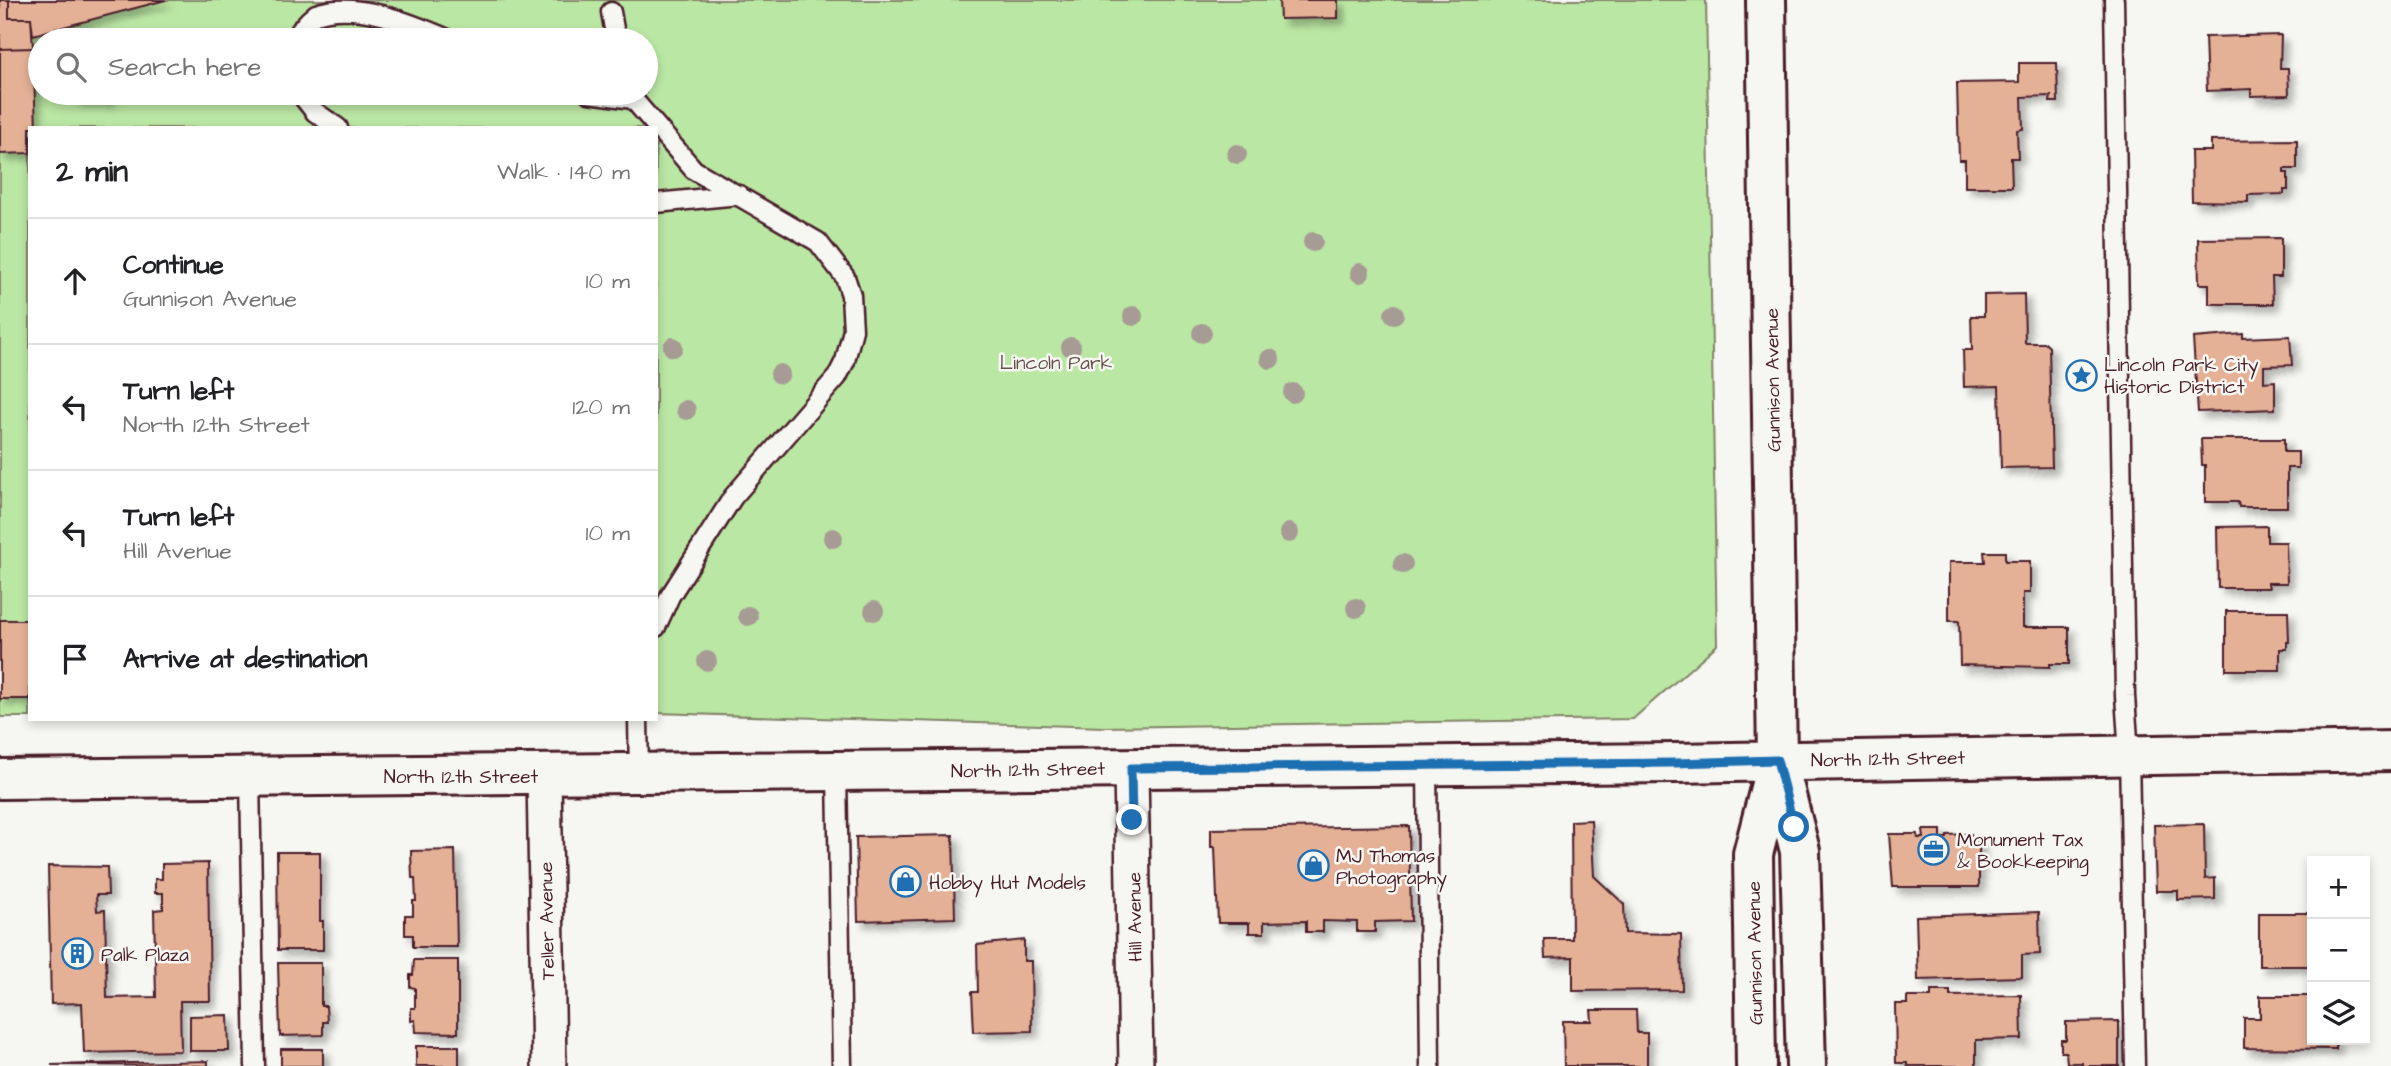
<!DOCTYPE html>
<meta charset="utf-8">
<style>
:root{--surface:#fff;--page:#f6f6f6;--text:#202124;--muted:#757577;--line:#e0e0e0}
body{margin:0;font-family:"Architects Daughter",sans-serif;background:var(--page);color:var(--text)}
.controls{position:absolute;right:21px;bottom:21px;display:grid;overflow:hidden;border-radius:0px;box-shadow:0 4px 10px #0003}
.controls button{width:63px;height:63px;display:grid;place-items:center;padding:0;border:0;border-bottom:2px solid var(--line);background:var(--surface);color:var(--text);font:35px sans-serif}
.stop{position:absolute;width:21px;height:21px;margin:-16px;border:5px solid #1f6fb2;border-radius:50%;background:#fff}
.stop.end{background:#1f6fb2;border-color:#fff;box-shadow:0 2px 7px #0008}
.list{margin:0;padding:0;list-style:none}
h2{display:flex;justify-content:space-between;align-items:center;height:91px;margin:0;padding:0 28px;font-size:30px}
h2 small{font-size:23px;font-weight:400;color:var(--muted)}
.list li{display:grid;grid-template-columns:46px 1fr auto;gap:21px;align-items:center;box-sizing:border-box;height:126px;padding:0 28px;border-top:2px solid var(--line)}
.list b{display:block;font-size:26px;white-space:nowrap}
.list p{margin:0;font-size:23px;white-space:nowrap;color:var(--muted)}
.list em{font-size:23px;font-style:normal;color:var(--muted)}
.icon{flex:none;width:38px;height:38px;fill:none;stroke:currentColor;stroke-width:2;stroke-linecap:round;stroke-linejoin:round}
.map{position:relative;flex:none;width:2391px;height:1066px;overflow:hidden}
.search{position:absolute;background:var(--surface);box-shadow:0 4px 10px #0003;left:28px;top:28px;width:630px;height:77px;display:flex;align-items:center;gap:18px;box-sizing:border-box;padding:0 24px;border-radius:38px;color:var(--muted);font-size:26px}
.panel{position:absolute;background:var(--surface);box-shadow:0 4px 10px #0003;left:28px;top:126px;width:630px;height:595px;border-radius:0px}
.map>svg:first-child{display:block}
</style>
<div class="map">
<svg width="2391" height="1066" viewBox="0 0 2391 1066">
<defs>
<filter id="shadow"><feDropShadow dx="6" dy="6" stdDeviation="3.5" flood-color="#0004"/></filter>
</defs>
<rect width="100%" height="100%" fill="#f6f6f2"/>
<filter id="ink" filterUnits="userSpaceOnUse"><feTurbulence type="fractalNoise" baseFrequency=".0143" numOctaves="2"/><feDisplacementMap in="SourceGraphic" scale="14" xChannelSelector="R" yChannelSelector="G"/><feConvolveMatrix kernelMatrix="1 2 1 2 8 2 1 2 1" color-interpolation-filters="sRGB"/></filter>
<g filter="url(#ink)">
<path fill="#bbe7a4" stroke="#828368" stroke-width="2" fill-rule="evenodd" d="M0 0H1706L1717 645 1633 719 1104 727 656 713V128H30V717H0ZM40 40H646V93H40Z"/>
<path fill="#e4b197" stroke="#4a1f2b" stroke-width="2" filter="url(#shadow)" d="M0 0H9V18H31L33 48 0 49Z
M9 0H166L33 35 31 18H9Z
M1279 0H1338V18L1280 19Z
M2281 35 2280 68H2288L2289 95 2251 96V89L2207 91 2205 37Z
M33 48 36 128H30V153L0 154V49Z
M2019 63H2057L2058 102H2050L2051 96 2022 97 2023 129 2017 130 2018 158H2011L2012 187H1965V160H1959L1957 83 2019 82Z
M75 93H108L109 100H75Z
M2297 140V169H2284V173H2288V190H2284V194L2248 195V202L2192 201 2191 151H2211V141Z
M2281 238V277H2272L2273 304H2209V284H2199L2198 239Z
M2024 294 2025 343H2045L2049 347 2052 467 2001 468 1999 386 1964 387 1963 350H1972L1971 316H1984V295Z
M2243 334V338L2290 336 2292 365 2264 366V382L2275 381V409L2198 412 2193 338Z
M2201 439H2284V452H2298V468H2287V507H2239L2238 502H2205V465H2202Z
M2267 526V542H2286L2287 583H2268L2269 588H2218L2217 527Z
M1984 552H2005V561H2030V593H2023V627H2069V664H2050V667L1960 665 1959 621H1949V562H1985Z
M2226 611H2288L2289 642H2287V649H2280V670H2226Z
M0 620H30V699H0Z
M1591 820 1594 876 1624 904 1625 933 1681 934 1682 990 1573 991V957L1545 958 1544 939H1572L1571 821Z
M2204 824 2205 879 2215 878V899L2178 900V891H2156L2154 825Z
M1409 826 1411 921 1375 922V932H1357V922L1323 921V932H1306V921L1264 922V933H1249V923H1218L1215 847H1211V829Z
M1923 830H1941V838H1947V835L1971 834V838H1979V887H1893L1889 834H1917L1918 838H1924Z
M953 835 955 918 858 921 856 837Z
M455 850 457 947H413V935H405V915H413V901H416L415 878H412L411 851Z
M277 852H320V921H323V950H278Z
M208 863 210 1001H180L181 1051 84 1053 82 1003 51 1004 48 866 107 867 108 895H96L97 911 105 910 107 998 156 997 154 910 163 909V893H155V879H162V864Z
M2039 912 2040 954 2022 955V977L1918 980 1916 916Z
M2259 913H2312V966H2259Z
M1024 940V961H1031L1032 1031 974 1032 972 992H978L977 945Z
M414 960H458V1033L416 1032 415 1020 411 1021V1008H415V988L410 987V975H413Z
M278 963H321V1006H326L327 1022H323V1035L280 1036Z
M1931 991H1950V996L2021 995 2022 1039 1976 1040V1066H1907V1063H1896L1895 1004H1907V997H1931Z
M2260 996H2312V1040H2336V1049L2244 1048V1018H2260Z
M1591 1010H1636L1637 1033H1647V1066H1564L1563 1021H1592Z
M228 1015 229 1051H190V1016Z
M2119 1021V1066H2082V1063H2067L2066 1052H2061V1040H2066V1022Z
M416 1046H459V1066H416Z
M281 1049H323V1066H281Z
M208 1061V1066L51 1065Z"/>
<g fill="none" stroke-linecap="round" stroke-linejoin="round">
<defs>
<path id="lane" d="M2114 0 2125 696 2129 754 2135 1066
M611 12 616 40
M296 40C299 30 307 21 316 14 355 0 411 23 450 40
M300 93 315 112 338 128
M589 93 633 99
M631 93 633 99 694 170 818 242 845 277 851 295 853 330 845 361 837 377 733 497 670 596 656 627
M656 203 739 195
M638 719 639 774
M1427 765 1430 1066
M837 772 842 1066
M250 777 255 1066"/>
<path id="street" d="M1131 768 1136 1066
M544 775 549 1066"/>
<path id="secondary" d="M1766 0 1777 760 1800 851 1806 1066
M0 779 1675 763 2391 751
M1756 1066 1753 854 1776 765"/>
</defs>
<use href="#lane" stroke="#4a1f2b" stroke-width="23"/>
<use href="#street" stroke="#4a1f2b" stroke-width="38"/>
<use href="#secondary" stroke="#4a1f2b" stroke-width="44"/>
<use href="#lane" stroke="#f6f6f2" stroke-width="18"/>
<use href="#street" stroke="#f6f6f2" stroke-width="33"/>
<use href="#secondary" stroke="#f6f6f2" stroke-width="38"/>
</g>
<g fill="#a79b95">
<circle cx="1237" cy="154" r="10"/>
<circle cx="1313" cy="242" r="10"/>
<circle cx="1360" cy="273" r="10"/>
<circle cx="1394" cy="314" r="10"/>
<circle cx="1133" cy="316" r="10"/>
<circle cx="1202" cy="333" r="10"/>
<circle cx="673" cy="347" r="10"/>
<circle cx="1071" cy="347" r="10"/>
<circle cx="1270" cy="359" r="10"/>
<circle cx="780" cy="374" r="10"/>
<circle cx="1293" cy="393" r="10"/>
<circle cx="686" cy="410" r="10"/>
<circle cx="1289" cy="533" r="10"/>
<circle cx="833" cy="538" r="10"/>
<circle cx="1403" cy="564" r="10"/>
<circle cx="1356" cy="608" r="10"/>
<circle cx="874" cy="611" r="10"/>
<circle cx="748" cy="616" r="10"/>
<circle cx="707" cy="661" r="10"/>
</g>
</g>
<g fill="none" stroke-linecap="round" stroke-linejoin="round" filter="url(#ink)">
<path stroke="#1f6fb2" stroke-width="9" d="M1132 820 1131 768 1675 763 1777 760 1794 827"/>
</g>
<defs>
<symbol id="sight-ring" viewBox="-11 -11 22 22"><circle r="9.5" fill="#f6f6f2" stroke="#1f6fb2" stroke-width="1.5"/><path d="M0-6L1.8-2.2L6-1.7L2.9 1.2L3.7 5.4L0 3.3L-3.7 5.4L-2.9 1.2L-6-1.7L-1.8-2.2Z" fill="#1f6fb2"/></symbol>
<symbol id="office-ring" viewBox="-11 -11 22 22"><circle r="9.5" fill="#f6f6f2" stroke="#1f6fb2" stroke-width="1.5"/><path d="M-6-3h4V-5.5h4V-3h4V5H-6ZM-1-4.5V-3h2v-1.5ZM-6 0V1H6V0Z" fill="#1f6fb2"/></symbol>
<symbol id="shop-ring" viewBox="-11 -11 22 22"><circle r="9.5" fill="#f6f6f2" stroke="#1f6fb2" stroke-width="1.5"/><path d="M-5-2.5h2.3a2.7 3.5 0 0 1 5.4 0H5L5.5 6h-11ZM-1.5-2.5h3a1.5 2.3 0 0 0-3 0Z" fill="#1f6fb2"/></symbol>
<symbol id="building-ring" viewBox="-11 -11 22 22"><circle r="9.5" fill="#f6f6f2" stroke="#1f6fb2" stroke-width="1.5"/><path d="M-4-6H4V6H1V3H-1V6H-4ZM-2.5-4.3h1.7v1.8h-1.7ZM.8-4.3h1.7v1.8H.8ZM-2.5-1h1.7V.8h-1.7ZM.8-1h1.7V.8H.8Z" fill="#1f6fb2"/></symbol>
</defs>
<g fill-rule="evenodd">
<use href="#sight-ring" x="2064" y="358" width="35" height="35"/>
<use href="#office-ring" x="1916" y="832" width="35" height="35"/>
<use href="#shop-ring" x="1296" y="848" width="35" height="35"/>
<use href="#shop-ring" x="888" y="864" width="35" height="35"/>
<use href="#building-ring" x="60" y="936" width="35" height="35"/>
</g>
<g text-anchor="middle" stroke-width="5" stroke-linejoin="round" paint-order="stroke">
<g font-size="19" fill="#665149" stroke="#f6f6f2">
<text x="1056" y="369">Lincoln Park</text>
</g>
<g font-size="19" fill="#4a1f2b" stroke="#f6f6f2" text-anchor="start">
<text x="2104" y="371">Lincoln Park City<tspan x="2104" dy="22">Historic District</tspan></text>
<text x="1957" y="846">Monument Tax<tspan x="1957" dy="22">&amp; Bookkeeping</tspan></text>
<text x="1336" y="862">MJ Thomas<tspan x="1336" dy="22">Photography</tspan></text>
<text x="929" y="889">Hobby Hut Models</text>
<text x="101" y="961">Palk Plaza</text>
</g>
<g font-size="19" fill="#4a1f2b" stroke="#f6f6f2">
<text transform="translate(1772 380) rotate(-91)" y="7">Gunnison Avenue</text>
<text transform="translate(1888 758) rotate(-1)" y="7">North 12th Street</text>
<text transform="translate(1028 769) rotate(-1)" y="7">North 12th Street</text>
<text x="461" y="783">North 12th Street</text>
<text transform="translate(1134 917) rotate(-91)" y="7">Hill Avenue</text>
<text transform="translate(546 921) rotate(-91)" y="7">Teller Avenue</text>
<text transform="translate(1754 953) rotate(-91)" y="7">Gunnison Avenue</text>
</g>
</g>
</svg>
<div class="controls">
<button>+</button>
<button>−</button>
<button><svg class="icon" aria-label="layers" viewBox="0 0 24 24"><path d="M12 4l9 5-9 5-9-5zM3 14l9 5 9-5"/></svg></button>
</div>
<div class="stop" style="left:1794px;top:827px"></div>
<div class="stop end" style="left:1132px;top:820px"></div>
<div class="search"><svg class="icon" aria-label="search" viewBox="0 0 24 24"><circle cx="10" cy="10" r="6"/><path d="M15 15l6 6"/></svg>Search here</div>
<section class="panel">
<h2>2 min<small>Walk · 140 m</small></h2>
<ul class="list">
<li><svg class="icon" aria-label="ahead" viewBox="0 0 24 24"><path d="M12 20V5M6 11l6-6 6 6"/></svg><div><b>Continue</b><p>Gunnison Avenue</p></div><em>10 m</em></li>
<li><svg class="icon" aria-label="left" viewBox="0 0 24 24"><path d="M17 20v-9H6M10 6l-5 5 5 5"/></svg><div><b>Turn left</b><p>North 12th Street</p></div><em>120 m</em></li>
<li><svg class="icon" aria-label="left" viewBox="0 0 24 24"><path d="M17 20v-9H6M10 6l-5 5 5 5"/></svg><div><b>Turn left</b><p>Hill Avenue</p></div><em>10 m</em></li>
<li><svg class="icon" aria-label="arrive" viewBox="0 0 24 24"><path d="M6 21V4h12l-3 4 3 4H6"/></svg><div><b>Arrive at destination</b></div></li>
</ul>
</section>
</div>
